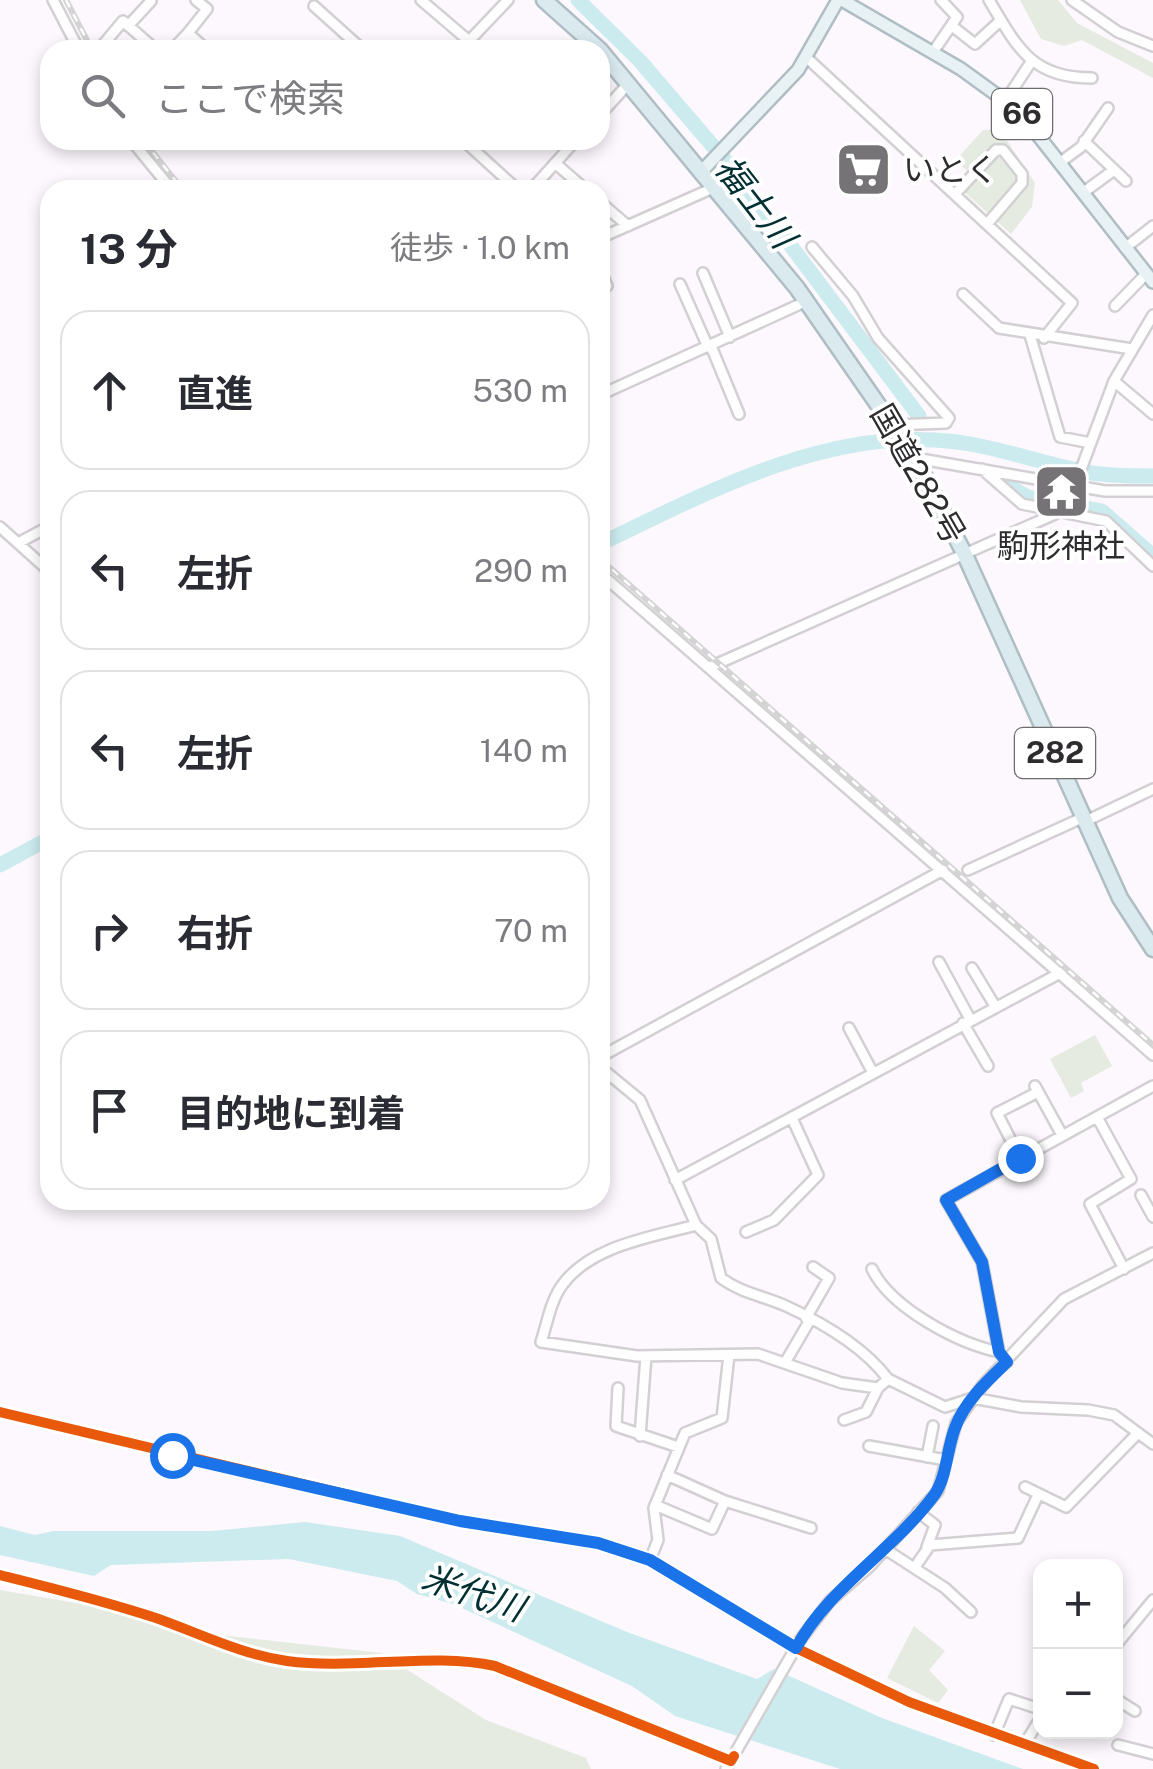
<!DOCTYPE html>
<html lang="ja">
<meta charset="utf-8">
<style>
:root{--surface:#fff;--page:#f2f2f3;--text:#2b2b33;--muted:#7c7c81;--line:#e1e1e2}
body{margin:0;font-family:"Public Sans","Noto Sans JP",sans-serif;background:var(--page);color:var(--text)}
.controls{position:absolute;right:30px;bottom:30px;display:grid;overflow:hidden;border-radius:20px;box-shadow:0 5px 15px #0003}
.controls button{width:90px;height:90px;display:grid;place-items:center;padding:0;border:0;border-bottom:2px solid var(--line);background:var(--surface);color:var(--text);font:50px sans-serif}
.stop{position:absolute;width:30px;height:30px;margin:-22px;border:8px solid #1a73e8;border-radius:50%;background:#fff}
.stop.end{background:#1a73e8;border-color:#fff;box-shadow:0 2px 10px #0008}
.list{margin:0;padding:0;list-style:none}
h2{display:flex;justify-content:space-between;align-items:center;height:130px;margin:0;padding:0 40px;font-size:42px}
h2 small{font-size:32px;font-weight:400;color:var(--muted)}
.list li{display:grid;grid-template-columns:65px 1fr auto;gap:30px;align-items:center;box-sizing:border-box;height:160px;margin:0 20px 20px;padding:0 20px;border:2px solid var(--line);border-radius:30px}
.list b{display:block;font-size:38px;white-space:nowrap}
.list em{font-size:32px;font-style:normal;color:var(--muted)}
.icon{flex:none;width:55px;height:55px;fill:none;stroke:currentColor;stroke-width:2;stroke-linecap:round;stroke-linejoin:round}
.map{position:relative;flex:none;width:1153px;height:1769px;overflow:hidden}
.search{position:absolute;background:var(--surface);box-shadow:0 5px 15px #0003;left:40px;top:40px;width:570px;height:110px;display:flex;align-items:center;gap:25px;box-sizing:border-box;padding:0 35px;border-radius:30px;color:var(--muted);font-size:38px}
.panel{position:absolute;background:var(--surface);box-shadow:0 5px 15px #0003;left:40px;top:180px;width:570px;height:1030px;border-radius:30px}
.map>svg:first-child{display:block}
</style>
<div class="map">
<svg width="1153" height="1769" viewBox="0 0 1153 1769">
<rect width="100%" height="100%" fill="#fcf8fd"/>
<path fill="#e5ebe0" d="M1020 0H1058L1077 23 1153 63V78L1082 40 1064 46 1041 39Z
M983 130H1000L1035 183 1032 207 1011 234 963 191 974 176 955 161Z
M1095 1035 1112 1066 1081 1083 1084 1091 1071 1098 1050 1059Z
M0 1590 105 1608 202 1633 381 1653 486 1720 586 1758 591 1769H0Z
M914 1626 945 1651 929 1670 948 1690 938 1703 887 1678Z"/>
<path fill="#cbebee" d="M305 1522 400 1536 627 1632 757 1679 774 1669 882 1718 1023 1769H840L675 1716 632 1686 453 1604 417 1594 397 1581 289 1559 111 1565 94 1576 0 1555V1526L35 1535 53 1531H212Z"/>
<g fill="none" stroke-linecap="round" stroke-linejoin="round">
<path stroke="#cbebee" stroke-width="15" d="M578 0 640 61 736 173 919 416
M999 481 1028 497 1102 511 1153 556
M600 544C702 495 816 433 934 440 987 442 1040 464 1092 473 1112 476 1133 476 1153 476
M0 865 50 838"/>
<defs>
<path id="minor" d="M53 0 79 50
M421 0 469 41 508 0
M989 0C1017 47 1031 78 1092 78
M1072 0 1118 32 1153 46
M314 6 363 50
M128 26 151 1
M952 26 975 44 1000 21
M188 33 207 9 196 0
M102 46 123 21 156 50
M172 50 188 33 207 50
M933 52 957 17 941 0
M807 58 1072 303 1044 338
M1006 100 1031 62
M600 115 628 84
M131 140 172 190
M463 140 518 190
M1084 141 1126 181
M1062 161 1081 147 1108 108
M555 163 586 190
M531 190 576 140
M1084 192 1114 170
M956 193 996 150H1003L1022 174V183L988 223
M600 202 628 226
M600 238 713 188
M812 247 853 296 878 338 949 418 946 423 893 425
M1125 248 1153 226
M600 269 607 286 600 289
M703 273 730 337
M680 284 708 347
M963 294 999 328 1132 349
M1115 306 1146 274
M1030 335 1060 437 1091 443
M711 346 739 414
M1114 381 1153 414
M600 395 807 301
M915 458 1105 491H1153
M982 469 1022 504 1106 521 1153 566
M0 527 50 572
M18 543 50 526
M600 573 1153 1055
M710 667 1055 514 1077 480 1114 381 1153 315
M1086 821 1153 789
M968 870 1084 817
M939 962 970 1019
M972 968 995 1006
M963 1023 988 1066
M849 1028 873 1073
M600 1057 943 870
M600 1067 640 1100 696 1225 711 1239 721 1278C741 1293 764 1296 786 1306 823 1323 864 1347 888 1379
M1035 1086 1062 1135
M1097 1117 1131 1179 1090 1204 1124 1269
M1020 1158 997 1113 1038 1092
M675 1180 1062 972
M1141 1195 1153 1217
M696 1225C653 1237 592 1245 563 1284 551 1299 547 1324 541 1342L637 1356 758 1354 842 1383 878 1388
M746 1232 774 1220 818 1175 792 1118
M872 1269C891 1308 957 1343 999 1352
M806 1318 829 1278 813 1267
M786 1361 810 1320
M1007 1362 999 1352 982 1262 946 1200 1153 1086
M618 1388 616 1426 678 1447
M0 1412 459 1521 598 1543 650 1560 796 1648 909 1702 1094 1769
M844 1420 866 1412 878 1388 888 1379 945 1407 973 1398 1021 1407 1088 1410 1114 1415 1153 1444
M640 1436 646 1356
M869 1446 946 1460
M927 1457 933 1426
M667 1475 725 1501 811 1528
M1025 1487 1066 1507 1136 1435
M655 1505 712 1529 725 1501
M918 1512 935 1525 927 1547
M885 1549 945 1588 971 1612
M650 1560 658 1540 654 1508 685 1433 722 1418 729 1355
M915 1567 930 1545 1018 1538 1038 1495
M0 1575C52 1588 105 1601 156 1618 201 1634 240 1654 287 1661 355 1670 433 1652 495 1666L731 1761
M1116 1645 1153 1600
M1116 1699 1135 1711
M994 1735 1009 1699 1040 1709
M1024 1745 1040 1719
M1118 1745 1153 1754
M726 1769 800 1640 830 1601 870 1566 938 1491 956 1423 982 1386 1064 1299 1153 1253"/>
<path id="major" d="M842 0 961 69 1019 111 1153 282
M700 173 798 70 838 0"/>
<path id="highway" d="M544 0 600 50
M600 50 797 288 915 458 965 555 1120 898 1153 949"/>
</defs>
<use href="#minor" stroke="#d3d0d3" stroke-width="14"/>
<use href="#major" stroke="#afbec4" stroke-width="16"/>
<use href="#highway" stroke="#afbec4" stroke-width="19"/>
<use href="#minor" stroke="#fffeff" stroke-width="9"/>
<use href="#major" stroke="#e8f2f4" stroke-width="11"/>
<use href="#highway" stroke="#daeaee" stroke-width="14"/>
<defs>
<path id="rail" d="M66 0 92 50
M143 140 183 190
M600 559 1153 1045"/>
</defs>
<use href="#rail" stroke="#d5d4d5" stroke-width="6"/>
<use href="#rail" stroke="#fff" stroke-width="2.5" stroke-dasharray="8" stroke-linecap="butt"/>
<defs>
<path id="cycleway" d="M0 1412 459 1521 598 1543 650 1560 796 1648 909 1702 1094 1769
M0 1575C52 1588 105 1601 156 1618 201 1634 240 1654 287 1661 355 1670 433 1652 495 1666L731 1761 734 1756"/>
</defs>
<use href="#cycleway" stroke="#fff" stroke-width="16"/>
<use href="#cycleway" stroke="#e8590c" stroke-width="10"/>
</g>
<g fill="none" stroke-linecap="round" stroke-linejoin="round">
<path stroke="#1a73e8" stroke-width="12" d="M172 1455 460 1521 598 1543 650 1560 796 1648C829 1587 895 1549 935 1494 947 1476 947 1448 955 1428 964 1402 988 1380 1007 1362L999 1352 982 1262 946 1200 1020 1158"/>
</g>
<defs>
<symbol id="supermarket-square" viewBox="-11 -11 22 22"><rect x="-9" y="-9" width="18" height="18" rx="4" fill="#767377" stroke="#fff"/><path d="M-6-5.5h2.5l.6 2H6L4.5 2H-2.5L-4.4-4H-6ZM-1.5 3.2a1.3 1.3 0 1 0 .1 0ZM3 3.2a1.3 1.3 0 1 0 .1 0Z" fill="#fff"/></symbol>
<symbol id="temple-square" viewBox="-11 -11 22 22"><rect x="-9" y="-9" width="18" height="18" rx="4" fill="#767377" stroke="#fff"/><path d="M0-6L5-2H3V0L6.5 2.5H4V6H1.5V3h-3V6H-4V2.5H-6.5L-3 0V-2H-5Z" fill="#fff"/></symbol>
</defs>
<g fill-rule="evenodd">
<use href="#supermarket-square" x="832" y="138" width="63" height="63"/>
<use href="#temple-square" x="1030" y="460" width="63" height="63"/>
</g>
<g text-anchor="middle" stroke-width="8" stroke-linejoin="round" paint-order="stroke">
<g fill="#fff" stroke="#6d6b6d" stroke-width="2.5">
<rect x="992" y="89" width="60" height="50" rx="8"/>
<rect x="1015" y="728" width="80" height="50" rx="8"/>
</g>
<g font-size="30" font-weight="bold" fill="#2e2c2f">
<text x="1022" y="124">66</text>
<text x="1055" y="763">282</text>
</g>
<g font-size="32" fill="#2e2c2f" stroke="#fff" text-anchor="start">
<text x="903" y="181">いとく</text>
<text x="1061" y="557" text-anchor="middle">駒形神社</text>
</g>
<g font-size="32" fill="#2e2c2f" stroke="#fff">
<text transform="translate(918 474) rotate(60)" y="11">国道282号</text>
</g>
<g font-size="35" font-style="italic" fill="#013033" stroke="#fff">
<text transform="translate(755 202) rotate(52)" y="12">福士川</text>
<text transform="translate(473 1593) rotate(19)" y="12">米代川</text>
</g>
</g>
</svg>
<div class="controls">
<button>+</button>
<button>−</button>
</div>
<div class="stop" style="left:172px;top:1455px"></div>
<div class="stop end" style="left:1020px;top:1158px"></div>
<div class="search"><svg class="icon" aria-label="search" viewBox="0 0 24 24"><circle cx="10" cy="10" r="6"/><path d="M15 15l6 6"/></svg>ここで検索</div>
<section class="panel">
<h2>13 分<small>徒歩 · 1.0 km</small></h2>
<ul class="list">
<li><svg class="icon" aria-label="ahead" viewBox="0 0 24 24"><path d="M12 20V5M6 11l6-6 6 6"/></svg><div><b>直進</b></div><em>530 m</em></li>
<li><svg class="icon" aria-label="left" viewBox="0 0 24 24"><path d="M17 20v-9H6M10 6l-5 5 5 5"/></svg><div><b>左折</b></div><em>290 m</em></li>
<li><svg class="icon" aria-label="left" viewBox="0 0 24 24"><path d="M17 20v-9H6M10 6l-5 5 5 5"/></svg><div><b>左折</b></div><em>140 m</em></li>
<li><svg class="icon" aria-label="right" viewBox="0 0 24 24"><path d="M7 20v-9h11M14 6l5 5-5 5"/></svg><div><b>右折</b></div><em>70 m</em></li>
<li><svg class="icon" aria-label="arrive" viewBox="0 0 24 24"><path d="M6 21V4h12l-3 4 3 4H6"/></svg><div><b>目的地に到着</b></div></li>
</ul>
</section>
</div>
